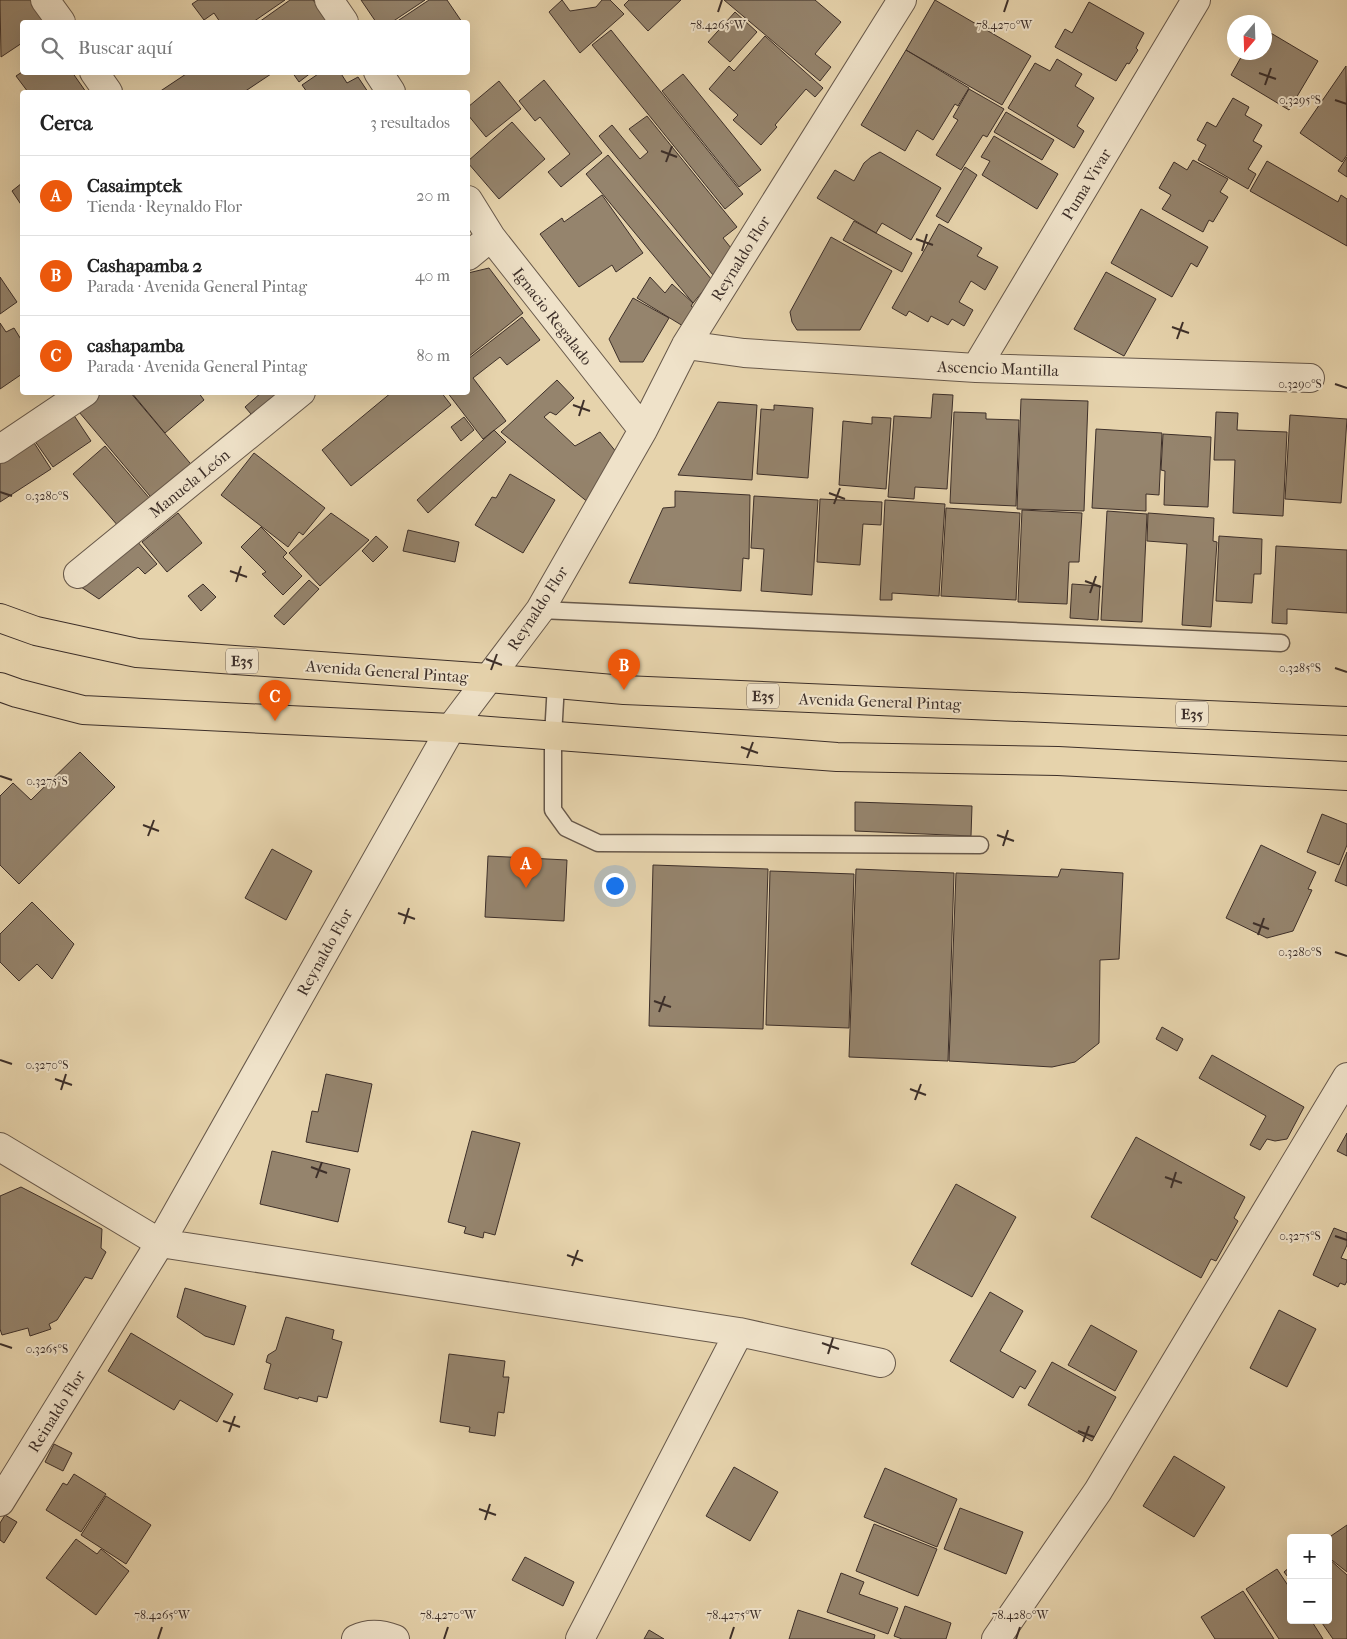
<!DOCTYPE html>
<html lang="es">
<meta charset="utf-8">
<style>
:root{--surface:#fff;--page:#f6f6f6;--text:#222;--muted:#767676;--line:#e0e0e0;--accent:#ea580c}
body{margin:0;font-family:"IM FELL French Canon",serif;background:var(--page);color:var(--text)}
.controls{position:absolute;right:15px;bottom:15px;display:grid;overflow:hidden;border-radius:5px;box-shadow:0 5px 20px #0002}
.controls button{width:45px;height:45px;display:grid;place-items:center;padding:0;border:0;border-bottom:1px solid var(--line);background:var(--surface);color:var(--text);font:25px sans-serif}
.compass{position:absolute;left:1227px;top:15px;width:45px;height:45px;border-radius:50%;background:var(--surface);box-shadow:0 5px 20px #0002;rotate:199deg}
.you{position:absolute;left:614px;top:885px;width:18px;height:18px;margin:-12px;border:4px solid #fff;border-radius:50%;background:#1a73e8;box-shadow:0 0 0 8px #1a73e833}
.badge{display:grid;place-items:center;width:32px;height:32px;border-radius:50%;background:var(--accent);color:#fff;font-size:16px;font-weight:700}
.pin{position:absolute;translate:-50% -41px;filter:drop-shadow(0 1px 2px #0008)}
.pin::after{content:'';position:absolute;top:26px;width:18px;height:15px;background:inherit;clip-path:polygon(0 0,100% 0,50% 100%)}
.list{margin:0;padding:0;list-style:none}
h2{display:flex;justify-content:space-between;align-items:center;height:65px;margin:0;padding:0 20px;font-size:21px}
h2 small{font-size:16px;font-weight:400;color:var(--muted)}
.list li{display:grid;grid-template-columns:32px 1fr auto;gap:15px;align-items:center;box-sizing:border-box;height:80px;padding:0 20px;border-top:1px solid var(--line)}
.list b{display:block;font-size:19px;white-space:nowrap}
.list p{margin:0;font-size:16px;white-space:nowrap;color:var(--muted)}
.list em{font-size:16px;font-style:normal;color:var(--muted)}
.icon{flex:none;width:28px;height:28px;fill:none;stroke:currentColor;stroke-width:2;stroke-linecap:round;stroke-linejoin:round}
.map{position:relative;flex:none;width:1347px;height:1639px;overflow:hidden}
.search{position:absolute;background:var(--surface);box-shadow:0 5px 20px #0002;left:20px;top:20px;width:450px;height:55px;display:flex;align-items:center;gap:12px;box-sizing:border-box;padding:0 18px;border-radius:5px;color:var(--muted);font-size:19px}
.panel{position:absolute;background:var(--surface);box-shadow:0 5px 20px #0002;left:20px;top:90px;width:450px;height:305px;border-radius:5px}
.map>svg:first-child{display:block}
</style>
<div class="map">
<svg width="1347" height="1639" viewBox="0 0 1347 1639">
<rect width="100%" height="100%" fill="#e6d3ac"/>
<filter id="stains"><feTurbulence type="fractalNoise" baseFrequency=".004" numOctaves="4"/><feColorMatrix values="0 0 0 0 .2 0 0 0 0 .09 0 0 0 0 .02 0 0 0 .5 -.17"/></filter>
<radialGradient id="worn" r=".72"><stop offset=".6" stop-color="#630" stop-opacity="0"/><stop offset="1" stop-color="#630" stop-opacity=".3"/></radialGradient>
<path fill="#95846d" stroke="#3d2f29" d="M0 0H37L52 22H22V43L1 57Z
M198 0H285L253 22H220L214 13 204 20 192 4Z
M290 0H313L330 22H259Z
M361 0H425L392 22H376Z
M429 0H447L462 22H396Z
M562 0 570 11 596 7 602 0H610L624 14 580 53 549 12Z
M629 0H681L648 31 624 5Z
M724 0H815L841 22 815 54 831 67 820 81Z
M935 0 1031 56 1002 105 906 50Z
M1089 2 1144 33 1136 48 1138 50 1129 64 1127 63 1116 81 1055 47 1065 29 1072 33Z
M735 12 757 32 730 62 708 42Z
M1264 29 1318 61 1289 110 1231 75 1244 52H1264Z
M611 30 743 194 725 209 592 45Z
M765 36 823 88 815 97 806 89 775 125 777 127 761 145 733 120 738 115 709 89 729 66 734 71Z
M906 50 969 88 958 106 955 104 933 140 917 130 905 151 861 125Z
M1057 59 1082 74 1075 86 1094 98 1077 126 1084 131 1074 148 1008 108 1035 63 1050 71Z
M1346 66 1347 155 1342 162 1300 133Z
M22 72H72L86 92H28L16 76Z
M189 72H274L244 92H159Z
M292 72H312L299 82Z
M321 72H340L347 83 358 77 368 92H307L302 85Z
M683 74 761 170 739 187 662 91Z
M544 80 602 153 561 187 548 172 570 154 540 117 535 121 519 101Z
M499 81 521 109 486 137 468 115V107Z
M969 89 1004 109 987 137 983 135 961 170 936 155 958 120 953 117Z
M1233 98 1249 107 1245 115 1262 125 1253 141 1262 146 1248 169 1256 174 1248 189 1198 160 1206 145 1197 140 1207 122 1216 127Z
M1006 112 1054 140 1042 160 994 132Z
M647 116 737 227 723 238 731 248 713 275 599 136 612 125 640 159 648 152 629 129Z
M512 122 545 159 499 199 468 163V161Z
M994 136 1058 174 1037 209 982 175 990 161 981 157Z
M880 152 941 188 911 240 882 223 876 233 817 198 835 170 854 181 864 163 871 157Z
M608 155 712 280 693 303 586 174Z
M1347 157V177L1338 171Z
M1193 160 1228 179 1220 192 1228 197 1213 222 1209 220 1203 232 1162 209 1171 195 1159 188 1174 162 1187 170Z
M1267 161 1338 202 1341 195 1347 199V246L1250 191Z
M965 167 977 175 948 223 936 216Z
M22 183V206L12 191Z
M602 195 643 253 616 272 612 265 579 287 540 234 562 218 564 222Z
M1141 209 1208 247 1197 267 1191 263 1172 297 1111 263Z
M854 221 912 253 902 272 843 240Z
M939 224 982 248 977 256 998 267 985 290 971 281 959 302 973 310 964 326 952 319 948 325 931 316 928 322 909 311 906 316 892 308Z
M831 237 892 271 860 330H797L792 322 790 312Z
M489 268 523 313 468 357V273Z
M1106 272 1156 299 1124 356 1074 329Z
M0 277 17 302 0 314Z
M650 277 665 293 672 284 693 303 691 306 695 309 683 326 637 298Z
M633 298 669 318 643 362H620L609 339Z
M522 317 540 340 507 365 500 357 473 378 506 421 483 439 447 392H468V359Z
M0 323 6 332 14 328 22 341V374L0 389Z
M557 380 574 398 556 415 550 412 544 417 575 446 600 432 617 453 589 503 501 432Z
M103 392H130L195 469 155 502 79 412Z
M131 392H198L204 400 165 433Z
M262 392H290L257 421 245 407Z
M392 392H441L451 405 351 486 322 450Z
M933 394 953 395 947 489 915 487 914 499 888 497 894 416 931 418Z
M1021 399 1088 401 1084 511 1017 509Z
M718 402 757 405 752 480 678 475Z
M774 405 813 408 808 478 757 474 761 409 774 410Z
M71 411 91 441 53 467 32 437Z
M954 412 986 413V419L1019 420 1016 506 950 503Z
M1216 412 1238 413 1237 430 1287 432 1283 516 1233 513 1235 460H1214Z
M1290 415 1347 419 1341 503 1285 499Z
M464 417 474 430 461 441 451 427Z
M872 417 891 418 886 489 839 485 843 421 872 424Z
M1096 429 1162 433 1159 495 1146 494V511L1092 508Z
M494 430 506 442 428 513 417 500Z
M1163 434 1211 437 1208 507 1164 505 1165 471 1161 470Z
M31 438 51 469 0 502V458Z
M105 446 151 500 119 527 73 474Z
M254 453 325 508 303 535 299 532 288 547 221 495Z
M510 474 555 500 523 553 475 525 492 497 496 498Z
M675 491 750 495 749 559 743 558 741 591 629 583 663 508 675 507Z
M754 496 818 500 812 595 761 591 764 549 751 548Z
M820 499 882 502 881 525 863 524 860 565 817 562Z
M885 500 945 504 939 596 892 593V600H880Z
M946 508 1020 513 1016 600 941 596Z
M1022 510 1082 513 1079 562H1069L1067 604 1018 602Z
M1107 511 1147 514 1142 622 1101 620Z
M178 513 202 543 167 572 142 542Z
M331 513 369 540 320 586 289 553Z
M1148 513 1214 518 1213 541 1217 542 1211 627 1182 625 1187 544 1147 541Z
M261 527 287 553 283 557 302 576 283 595 262 574 266 572 241 547Z
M408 530 459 542 455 562 403 551Z
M376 536 388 547 373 562 362 551Z
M1219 536 1262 539 1261 574H1254L1252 603 1216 601Z
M136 540 157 564 145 574 138 567 99 599 81 587Z
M1276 546 1347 550V613L1287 609V624L1272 623Z
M309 580 319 589 284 625 274 616Z
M203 584 216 597 201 611 188 596Z
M1072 584 1100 586 1098 620 1070 618Z
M80 752 115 787 19 884 0 865V796L13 783 31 800Z
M855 802 972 806 971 836 855 831Z
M1322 814 1347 824V845L1339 865 1307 852Z
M1261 845 1316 872 1308 889 1312 890 1293 931 1267 938 1226 918Z
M272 849 312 871 286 920 245 898Z
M1347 852V886L1335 881Z
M488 856 567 860 564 921 485 917Z
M653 865 768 869 763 1029 649 1026Z
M856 869 954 873 948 1061 849 1057Z
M1061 869 1123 873 1119 959 1100 960 1099 1043 1075 1062 1052 1067 949 1061 956 873 1058 877Z
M770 871 854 874 849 1028 766 1025Z
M32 902 74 944 52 979 37 964 19 981 0 962V934Z
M1162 1027 1183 1039 1177 1051 1156 1039Z
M1212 1055 1304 1107 1287 1139 1275 1141 1267 1139 1260 1150 1250 1145 1266 1116 1199 1078Z
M326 1074 372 1084 358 1152 306 1142 312 1111 318 1112Z
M472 1131 520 1143 495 1235 484 1232 483 1238 464 1233 466 1227 448 1222Z
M1347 1133V1156L1337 1151Z
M1136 1137 1245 1197 1234 1218 1238 1221 1216 1261 1211 1259 1201 1278 1091 1217Z
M272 1151 350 1169 338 1222 260 1204Z
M956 1184 1016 1217 972 1297 911 1264Z
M21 1187 102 1229 101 1248 106 1252 92 1279 85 1277 57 1320 49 1324 51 1329 30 1336 28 1328 2 1335 0 1329V1196Z
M1334 1228 1347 1233V1245L1341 1258 1347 1260V1281L1345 1285 1340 1283 1338 1287 1313 1275Z
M185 1288 246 1306 234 1345 205 1336 177 1317Z
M990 1292 1023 1311 1000 1351 1036 1371 1025 1389 1020 1386 1013 1398 950 1361Z
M1279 1310 1316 1329 1287 1387 1250 1368Z
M286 1317 334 1330 332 1339 342 1342 327 1398 318 1396 317 1402 299 1397 298 1399 264 1389 271 1364 266 1362 268 1355 276 1350Z
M1091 1325 1137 1351 1115 1391 1068 1365Z
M131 1333 233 1394 217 1422 180 1400 174 1410 108 1371Z
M449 1354 505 1361 503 1377H509L504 1413 498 1412 495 1436 469 1432 470 1427 440 1422Z
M1052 1362 1116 1397 1092 1441 1028 1405Z
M54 1444 72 1453 63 1471 45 1462Z
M1174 1456 1225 1487 1194 1537 1143 1506Z
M734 1467 778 1492 750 1541 706 1516Z
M885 1468 957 1499 937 1547 864 1517Z
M74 1474 106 1494 81 1532 46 1510 63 1483 67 1485Z
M106 1496 151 1525 126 1564 81 1535Z
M960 1508 1023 1532 1006 1574 944 1549Z
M5 1515 17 1522 4 1543 0 1540V1523Z
M874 1524 937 1549 918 1596 856 1571Z
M1347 1525V1572L1328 1557V1538Z
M76 1539 97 1554 101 1549 129 1571 96 1615 46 1578Z
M525 1557 574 1582 563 1606 512 1580Z
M1328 1558 1347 1575V1639H1333L1320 1620H1328Z
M1291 1566V1581L1284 1572Z
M1277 1569 1291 1590V1620H1311L1323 1639H1279L1246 1589Z
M841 1573 864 1582 859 1594 898 1608 888 1634 827 1612Z
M1243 1591 1274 1639H1215L1201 1617Z
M905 1606 951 1623 946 1639H902L894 1636Z
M798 1610 875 1635 874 1639H789Z
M649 1630 664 1639H644Z"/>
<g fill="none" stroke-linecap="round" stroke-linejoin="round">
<defs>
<path id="service" d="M540 610 1281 643
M556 684 553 736V810L566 828 598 843 980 845"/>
<path id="minor" d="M45 0 61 22
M329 0 344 22
M94 72 108 92
M378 72 391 92
M468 200 491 237 643 430
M468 256 491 237
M686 345 744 353 976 368 1310 378
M976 368 1196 0
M0 449 85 392
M78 574 301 392
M0 1147 160 1243 739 1332 881 1363
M0 1502 160 1243 451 728 540 610 643 430 686 345 902 0
M356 1639C368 1633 382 1634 395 1639
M580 1639 739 1332
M996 1639 1098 1491 1347 1077"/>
<path id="trunk" d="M0 618 36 631 137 653 489 678 624 690 1347 721
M0 687 17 693 83 710 451 728 837 757 1058 761 1347 776"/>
</defs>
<use href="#service" stroke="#67584a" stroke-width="19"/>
<use href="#minor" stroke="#67584a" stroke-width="30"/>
<use href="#trunk" stroke="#3d2f29" stroke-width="30"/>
<use href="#service" stroke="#efe2c9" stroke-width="16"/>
<use href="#minor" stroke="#efe2c9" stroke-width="28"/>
<use href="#trunk" stroke="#e6d3ac" stroke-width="28"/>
</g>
<path fill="none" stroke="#3d2f29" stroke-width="2" d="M718 12 722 0M1004 12 1008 0M1259 73 1276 79M1265 85 1271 68M1335 100 1347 104M661 151 677 157M666 162 672 146M916 239 933 245M922 251 927 234M1172 327 1189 333M1177 339 1183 322M1335 384 1347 388M573 405 590 411M579 416 584 400M0 492 12 496M829 493 845 499M834 504 840 488M230 571 247 577M1085 581 1101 587M236 582 241 566M1090 593 1096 576M486 659 502 665M1335 668 1347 672M491 670 497 654M741 747 758 753M747 758 753 742M0 776 12 780M143 825 159 831M997 835 1014 841M148 836 154 820M1003 846 1008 830M398 913 415 919M1253 923 1269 929M404 924 409 908M1258 935 1264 918M1335 952 1347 956M654 1001 671 1007M659 1012 665 996M0 1060 12 1064M55 1079 72 1085M910 1089 926 1095M61 1090 66 1074M915 1100 921 1084M311 1167 327 1173M1165 1177 1182 1183M316 1178 322 1162M1171 1188 1176 1172M1335 1236 1347 1240M567 1255 583 1261M572 1266 578 1250M822 1343 839 1349M0 1344 12 1348M828 1354 833 1338M223 1421 240 1427M1078 1431 1094 1437M229 1432 235 1416M1083 1442 1089 1426M479 1509 496 1515M485 1520 490 1504M158 1639 162 1627M444 1639 448 1627M730 1639 734 1627M1016 1639 1020 1627"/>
<g text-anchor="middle" stroke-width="4" stroke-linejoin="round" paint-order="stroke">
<g fill="#efe2c9" stroke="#726559" stroke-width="1">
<rect x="226" y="648.5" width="32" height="25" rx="4"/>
<rect x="747" y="683.5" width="32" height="25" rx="4"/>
<rect x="1176" y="701.5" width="32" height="25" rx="4"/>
</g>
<g font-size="15" font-weight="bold" fill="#3d2f29">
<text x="242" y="666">E35</text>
<text x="763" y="701">E35</text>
<text x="1192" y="719">E35</text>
</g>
<g font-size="16" fill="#3d2f29" stroke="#efe2c9">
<text transform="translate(1086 184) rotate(-59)" y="6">Puma Vivar</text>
<text transform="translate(740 258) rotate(-58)" y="6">Reynaldo Flor</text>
<text transform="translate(553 316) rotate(52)" y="6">Ignacio Regalado</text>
<text transform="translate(998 368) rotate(2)" y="6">Ascencio Mantilla</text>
<text transform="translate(189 483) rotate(-39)" y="6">Manuela León</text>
<text transform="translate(537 608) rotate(-57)" y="6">Reynaldo Flor</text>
<text transform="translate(387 671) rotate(4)" y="6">Avenida General Pintag</text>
<text transform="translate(880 701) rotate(2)" y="6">Avenida General Pintag</text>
<text transform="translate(324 952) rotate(-61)" y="6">Reynaldo Flor</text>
<text transform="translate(56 1411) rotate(-58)" y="6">Reinaldo Flor</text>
</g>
</g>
<g font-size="12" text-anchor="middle" fill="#3d2f29" stroke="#efe2c9" stroke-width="4" stroke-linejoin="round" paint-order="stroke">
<text x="718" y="29">78.4265°W</text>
<text x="1004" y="29">78.4270°W</text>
<text x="1300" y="104">0.3295°S</text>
<text x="1300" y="388">0.3290°S</text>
<text x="47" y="500">0.3280°S</text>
<text x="1300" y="672">0.3285°S</text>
<text x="47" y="785">0.3275°S</text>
<text x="1300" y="956">0.3280°S</text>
<text x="47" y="1069">0.3270°S</text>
<text x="1300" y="1240">0.3275°S</text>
<text x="47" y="1353">0.3265°S</text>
<text x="162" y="1619">78.4265°W</text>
<text x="448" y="1619">78.4270°W</text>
<text x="734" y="1619">78.4275°W</text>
<text x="1020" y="1619">78.4280°W</text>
</g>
<rect width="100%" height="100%" filter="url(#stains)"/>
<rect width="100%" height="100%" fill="url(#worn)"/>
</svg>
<div class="controls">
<button>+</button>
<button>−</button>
</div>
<svg class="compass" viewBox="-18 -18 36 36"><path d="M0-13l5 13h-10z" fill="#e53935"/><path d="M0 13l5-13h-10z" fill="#767676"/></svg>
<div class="you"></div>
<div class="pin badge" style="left:526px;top:888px">A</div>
<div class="pin badge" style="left:624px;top:690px">B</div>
<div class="pin badge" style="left:275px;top:721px">C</div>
<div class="search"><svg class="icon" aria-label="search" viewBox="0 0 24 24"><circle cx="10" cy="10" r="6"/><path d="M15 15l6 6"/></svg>Buscar aquí</div>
<section class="panel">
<h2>Cerca<small>3 resultados</small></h2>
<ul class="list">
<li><span class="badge">A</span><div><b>Casaimptek</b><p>Tienda · Reynaldo Flor</p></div><em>20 m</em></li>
<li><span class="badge">B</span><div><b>Cashapamba 2</b><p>Parada · Avenida General Pintag</p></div><em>40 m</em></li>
<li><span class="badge">C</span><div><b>cashapamba</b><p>Parada · Avenida General Pintag</p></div><em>80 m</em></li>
</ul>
</section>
</div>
